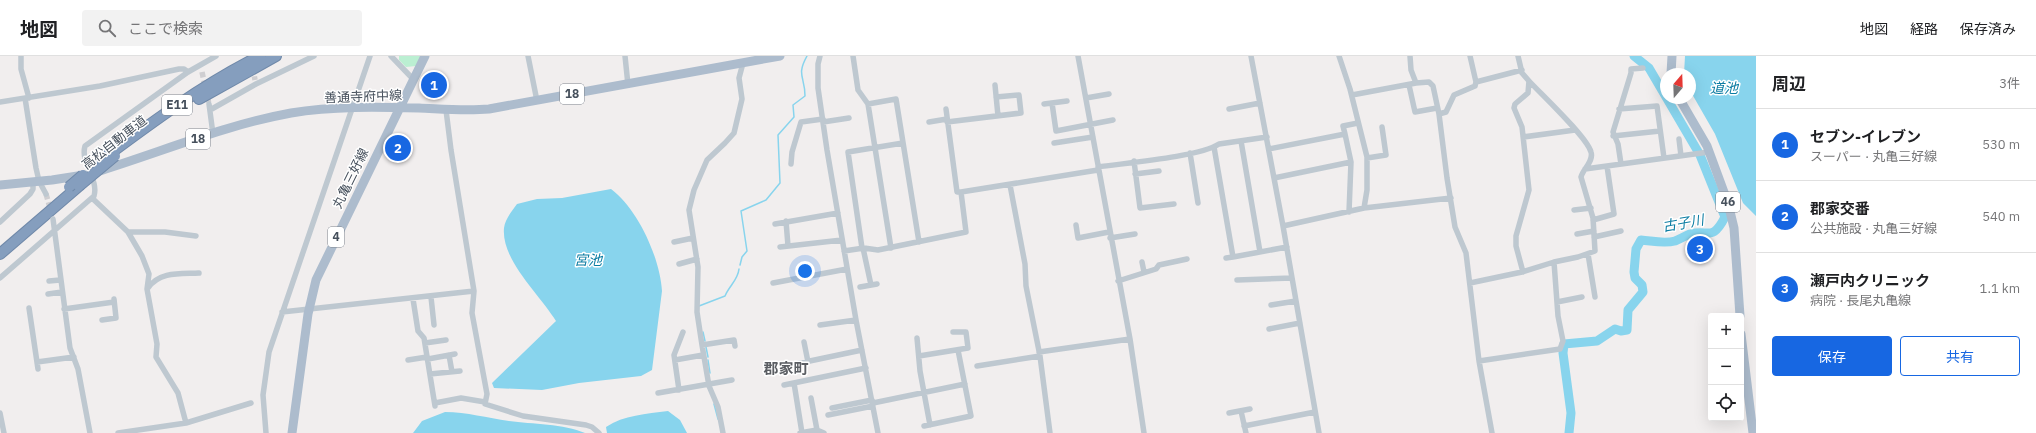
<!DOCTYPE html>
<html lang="ja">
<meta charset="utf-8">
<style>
:root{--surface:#fff;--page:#f2f2f2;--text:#202124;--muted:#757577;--line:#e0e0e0;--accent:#1767e2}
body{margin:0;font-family:"IBM Plex Sans","Noto Sans JP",sans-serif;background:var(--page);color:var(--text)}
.controls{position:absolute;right:12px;bottom:12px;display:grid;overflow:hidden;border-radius:4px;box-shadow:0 4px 16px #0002}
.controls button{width:36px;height:36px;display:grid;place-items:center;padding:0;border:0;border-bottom:1px solid var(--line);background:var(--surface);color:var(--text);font:20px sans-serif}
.compass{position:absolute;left:1660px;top:12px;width:36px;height:36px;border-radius:50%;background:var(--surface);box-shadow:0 4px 16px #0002;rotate:19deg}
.you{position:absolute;left:805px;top:215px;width:14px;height:14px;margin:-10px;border:3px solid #fff;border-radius:50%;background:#1a73e8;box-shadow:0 0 0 6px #1a73e833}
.badge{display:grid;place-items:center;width:26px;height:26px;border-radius:50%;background:var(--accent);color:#fff;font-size:13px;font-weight:700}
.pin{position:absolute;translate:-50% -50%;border:2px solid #fff;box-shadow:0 1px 4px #0006}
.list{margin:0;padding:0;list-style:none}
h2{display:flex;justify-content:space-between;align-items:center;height:52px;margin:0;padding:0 16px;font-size:17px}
h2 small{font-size:13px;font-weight:400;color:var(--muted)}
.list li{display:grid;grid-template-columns:26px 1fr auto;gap:12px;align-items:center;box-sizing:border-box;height:72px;padding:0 16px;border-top:1px solid var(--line)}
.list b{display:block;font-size:15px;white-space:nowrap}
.list p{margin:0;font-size:13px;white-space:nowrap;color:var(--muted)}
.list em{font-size:13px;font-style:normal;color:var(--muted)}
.actions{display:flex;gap:8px;padding:12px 16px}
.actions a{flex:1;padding:9px 0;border:1px solid var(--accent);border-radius:4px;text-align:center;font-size:14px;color:var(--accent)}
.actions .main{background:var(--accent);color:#fff}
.icon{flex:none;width:22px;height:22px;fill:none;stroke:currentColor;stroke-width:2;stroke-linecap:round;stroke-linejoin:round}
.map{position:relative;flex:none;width:1756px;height:377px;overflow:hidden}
header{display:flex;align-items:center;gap:24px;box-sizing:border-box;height:56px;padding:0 20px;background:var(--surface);border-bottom:1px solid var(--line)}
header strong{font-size:19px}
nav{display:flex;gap:22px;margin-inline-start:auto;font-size:14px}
.search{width:280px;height:36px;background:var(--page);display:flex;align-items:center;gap:10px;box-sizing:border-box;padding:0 14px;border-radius:4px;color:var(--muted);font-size:15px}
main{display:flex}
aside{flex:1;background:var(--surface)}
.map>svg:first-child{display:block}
</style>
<header>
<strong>地図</strong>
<div class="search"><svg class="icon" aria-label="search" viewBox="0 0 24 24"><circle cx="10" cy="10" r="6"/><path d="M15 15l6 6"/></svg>ここで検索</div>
<nav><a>地図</a><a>経路</a><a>保存済み</a></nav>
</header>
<main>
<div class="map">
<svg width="1756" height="377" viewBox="0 0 1756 377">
<rect width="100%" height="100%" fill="#f1eeee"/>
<path fill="#bbefd2" d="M399 0H421L416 10 406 11 399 4Z"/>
<path fill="#88d4ed" d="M1685 0H1756V160L1743 147 1715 78 1692 38 1690 34V18H1684Z
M611 133C638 153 660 202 662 235L652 314 641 320 579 327 542 334 494 332 492 327 556 265C540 239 501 204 504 172 505 163 512 155 517 148L537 143 562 142Z
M668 355 680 364 687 377H607L606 371C624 359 646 358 668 355Z
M445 356C467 356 487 362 509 365 532 368 564 368 585 377H413L422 365Z"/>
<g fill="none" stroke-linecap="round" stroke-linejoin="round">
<path stroke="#88d4ed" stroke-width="1.5" d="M740 209 742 201 747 195 741 155 766 144 780 127 778 79 794 61 793 49 805 40C805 20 796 20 807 0
M699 250 725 240C729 230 738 224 739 213
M703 276 705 285
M706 291 708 301
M708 304 710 317
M714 348 718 363"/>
<path stroke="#88d4ed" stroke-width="9" d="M1569 377 1571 357 1563 297 1564 288 1597 285 1615 273 1621 275 1627 274 1628 254 1643 236 1642 229 1635 222 1634 216 1636 193 1641 184C1653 185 1664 188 1675 185 1680 183 1685 180 1690 178 1709 173 1712 186 1725 161L1700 99 1649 12 1634 0"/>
<path stroke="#cfced1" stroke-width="5.5" stroke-dasharray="5.5 3" stroke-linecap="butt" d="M253 12 255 24
M202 16 209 48
M46 138 51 155"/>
<defs>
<path id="highway" d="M199 43 276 0
M100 105C151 67 202 29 260 0
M0 198 79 130"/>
</defs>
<use href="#highway" stroke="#7089a9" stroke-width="12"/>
<path stroke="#bec8d0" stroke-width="5.5" d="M21 0V13L29 42
M391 0 413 23
M528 0 537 45
M625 0 628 29
M820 0 818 8V32L827 94 856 264 878 377
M853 0 858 34 868 48 891 192
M1078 0 1130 283 1144 377
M1251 0 1283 170 1319 377
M1339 0 1350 33 1367 101V134L1364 152
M1410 0 1411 14 1416 27 1429 26 1433 30 1439 58 1447 122 1455 171 1466 197 1479 305 1492 377
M1518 0 1522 17 1529 25 1528 37 1515 48 1514 52 1522 71 1529 134 1516 180V190L1523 216
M1476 26 1522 14
M995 29 998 60
M1409 29 1415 56 1437 52
M1352 39 1416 27
M25 42 36 112 39 125 46 138
M1086 42 1109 38
M0 46 100 30 179 13H184L188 16
M1052 47 1056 75 1113 64
M209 48 213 78
M868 48 896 43 919 186
M1044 48 1067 45
M946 53 957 136H961
M1229 53 1260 47
M1619 53 1657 50 1664 102
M210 54 256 28 314 0
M446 54 451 94 474 235 472 257 487 338 485 348 523 360 586 369 592 371 599 377
M1439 58 1446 56 1454 39 1475 30 1476 26 1470 0
M823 66 849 62
M929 66 947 63
M947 66 1021 57 1019 39 996 41
M1345 78 1351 106 1349 156
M1613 80 1660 75
M1523 81 1575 74
M1679 83 1681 100
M1241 85 1260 196
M1054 87 1093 81
M1214 91 1233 201 1287 191
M1269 93 1345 78 1343 70 1358 67
M1190 97 1198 147
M1367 102 1386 99 1382 71
M1134 105 1140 152 1174 148
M791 108 792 96 801 66 823 63
M1621 108 1618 88 1613 76 1631 17V13L1643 12
M1098 111C1125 107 1199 101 1219 88L1267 81
M1585 113 1709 96
M1135 118 1159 115
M1274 122 1351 106
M1010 129 1025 208 1026 230 1040 300 1050 377
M92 142 128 176 142 200 149 218 147 233 157 288 156 301 178 337 186 367
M1574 154 1591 152
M53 163 70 292 78 313 90 377
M1593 164 1614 158 1607 110
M786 165 788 190
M0 166 30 138 33 133V126
M775 168 838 157
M1076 169 1078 182 1109 176
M1283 170 1364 152 1451 142
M128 176H165L196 180
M1577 178 1594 175
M1594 181 1621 175
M1110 182 1135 178
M674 186 693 182
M780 191 842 184
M862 192 848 96 903 87
M863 192 871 229
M844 195 864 192 878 194 966 176 961 136 1098 114
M1588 198 1595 241
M1226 202 1233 201
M1142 206 1144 216
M679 208 697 203
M0 222 94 140C99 123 80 107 85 90L188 16 216 0
M1237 224 1292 222
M49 225 60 224
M1118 225 1156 213 1159 209 1187 203
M773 227 847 213
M1470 227 1522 216 1554 206
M860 231 877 228
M148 232C160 215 181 218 199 217
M48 238 62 236
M431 241 434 269
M413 243 418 275 424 282 435 350
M1557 246 1582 241
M1271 249 1296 245
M29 252 38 313
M64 253 114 246
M282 256 474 235
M102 264 116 262 114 243
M820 269 856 264
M1269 273 1300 267
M917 282 920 315 930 369
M804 286 808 306
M425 287 446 284
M702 289 734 284 735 290
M1039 296 1130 283
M449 299 452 316
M919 300 968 292 966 276H953
M428 303 455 298
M408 304 427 301
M675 304 703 299
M1479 305 1560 293 1563 285 1558 260 1554 206 1578 201 1595 195 1593 162 1581 121C1583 113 1594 105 1591 96 1587 81 1542 39 1529 25
M37 306 74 301
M786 310 862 294
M977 310 1040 300
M430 318 460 315
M794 327 802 377
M784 329 866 312
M679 334 674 299 683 276
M658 337 732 324
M811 342 817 374
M435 347 461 342 485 346
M873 347 965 328
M832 352 872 344
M1241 355 1246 377
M0 357 4 377
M1229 357 1250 353
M828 359 873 350
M924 370 971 360 958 294
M1244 370 1315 356
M118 377 186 367 251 347
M266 377 263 339 269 296 370 0
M723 377 718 351 709 330 702 289 697 256 698 211 689 154 694 134 707 104 725 87 734 77 742 43 739 22 743 7
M800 377 817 374 824 377"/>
<path stroke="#adbccd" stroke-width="9" d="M1671 18 1672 0
M1679 42 1707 90 1728 147 1734 172 1740 260
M96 116C161 96 225 69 291 57 333 50 377 51 419 52 443 53 465 55 489 53L780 0
M0 129 52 124 84 119
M1741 278 1753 377
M292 377 308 258 316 224 425 0"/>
<use href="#highway" stroke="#859ebe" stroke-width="10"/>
<defs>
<path id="highway-bridge" d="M79 130 115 100
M69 131 83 119"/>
</defs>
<use href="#highway-bridge" stroke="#7089a9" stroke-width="12" stroke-linecap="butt"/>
<use href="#highway-bridge" stroke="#859ebe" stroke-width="10"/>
</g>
<g text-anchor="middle" stroke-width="3" stroke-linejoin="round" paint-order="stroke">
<g fill="#fff" stroke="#7e848d" stroke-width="1">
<rect x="560" y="28" width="24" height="20" rx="3"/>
<rect x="162" y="39" width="30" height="20" rx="3"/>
<rect x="186" y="73" width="24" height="20" rx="3"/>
<rect x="1716" y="136" width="24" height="20" rx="3"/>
<rect x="328" y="171" width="16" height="20" rx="3"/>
</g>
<g font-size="12" font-weight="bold" fill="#46505c">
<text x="572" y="42">18</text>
<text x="177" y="53">E11</text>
<text x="198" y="87">18</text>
<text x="1728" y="150">46</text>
<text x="336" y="185">4</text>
</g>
<g font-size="13" fill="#46505c" stroke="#fff">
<text transform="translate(363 40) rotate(-2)" y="5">善通寺府中線</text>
<text transform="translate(114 86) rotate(-38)" y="5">高松自動車道</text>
<text transform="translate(350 122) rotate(-64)" y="5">丸亀三好線</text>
</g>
<g font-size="14" font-style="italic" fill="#0b7ca2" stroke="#fff">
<text x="1724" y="37">道池</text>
<text transform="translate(1683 167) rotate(-10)" y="5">古子川</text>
<text x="588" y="209">宮池</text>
</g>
<g font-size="15" font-weight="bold" fill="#5b5e63" stroke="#fff">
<text x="786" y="318">郡家町</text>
</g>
</g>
</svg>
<div class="controls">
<button>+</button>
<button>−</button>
<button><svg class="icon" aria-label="locate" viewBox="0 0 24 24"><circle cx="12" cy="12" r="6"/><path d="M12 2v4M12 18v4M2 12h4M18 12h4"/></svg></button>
</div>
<svg class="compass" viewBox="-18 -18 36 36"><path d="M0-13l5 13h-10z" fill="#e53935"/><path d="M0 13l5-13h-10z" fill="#757577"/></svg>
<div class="you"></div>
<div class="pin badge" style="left:434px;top:29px">1</div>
<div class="pin badge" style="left:398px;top:92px">2</div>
<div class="pin badge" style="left:1700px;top:193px">3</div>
</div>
<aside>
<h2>周辺<small>3件</small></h2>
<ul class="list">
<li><span class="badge">1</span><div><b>セブン-イレブン</b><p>スーパー · 丸亀三好線</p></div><em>530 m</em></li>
<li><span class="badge">2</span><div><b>郡家交番</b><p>公共施設 · 丸亀三好線</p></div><em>540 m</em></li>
<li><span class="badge">3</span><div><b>瀬戸内クリニック</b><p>病院 · 長尾丸亀線</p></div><em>1.1 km</em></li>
</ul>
<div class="actions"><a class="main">保存</a><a>共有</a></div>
</aside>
</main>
